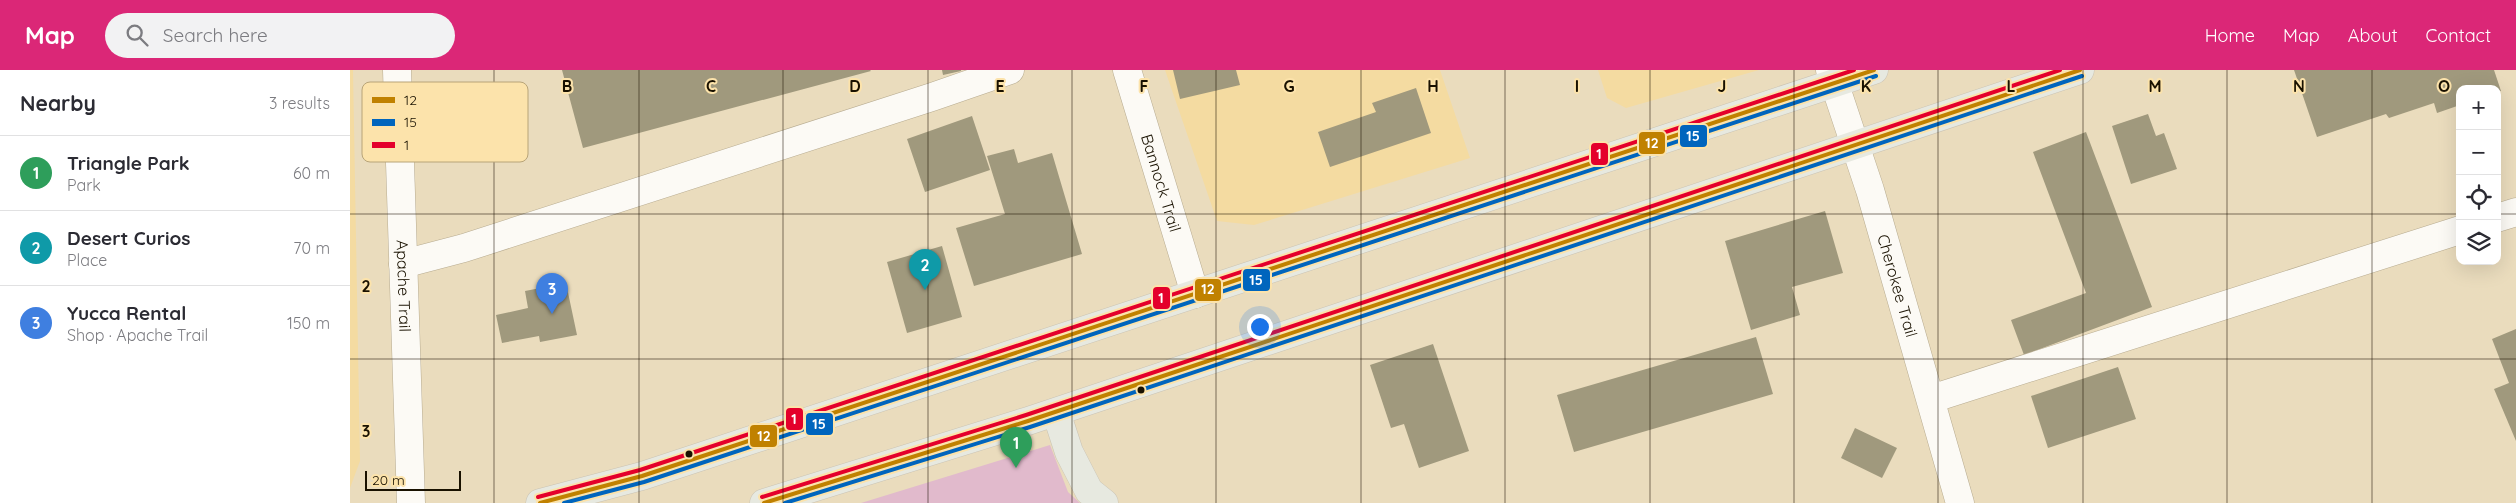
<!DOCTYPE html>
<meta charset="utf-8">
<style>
:root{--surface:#fff;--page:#f2f2f3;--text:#2b2b33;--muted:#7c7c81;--line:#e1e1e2;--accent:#db2777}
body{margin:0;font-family:Quicksand,sans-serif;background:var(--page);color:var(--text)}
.controls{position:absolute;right:15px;top:15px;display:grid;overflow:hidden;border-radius:10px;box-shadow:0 5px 20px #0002}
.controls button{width:45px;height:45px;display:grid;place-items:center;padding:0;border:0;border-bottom:1px solid var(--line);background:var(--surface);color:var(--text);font:25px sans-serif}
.scale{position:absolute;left:15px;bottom:12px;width:96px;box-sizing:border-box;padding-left:5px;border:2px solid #191100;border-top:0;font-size:14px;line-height:18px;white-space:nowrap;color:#191100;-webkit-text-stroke:4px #fce3ab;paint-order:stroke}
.you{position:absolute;left:909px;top:256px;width:18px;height:18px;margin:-12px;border:4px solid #fff;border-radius:50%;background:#1a73e8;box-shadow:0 0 0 8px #1a73e833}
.badge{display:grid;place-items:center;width:32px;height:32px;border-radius:50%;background:var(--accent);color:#fff;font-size:16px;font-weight:700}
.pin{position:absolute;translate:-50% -41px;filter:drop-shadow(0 1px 2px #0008)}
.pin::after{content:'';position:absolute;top:26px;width:18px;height:15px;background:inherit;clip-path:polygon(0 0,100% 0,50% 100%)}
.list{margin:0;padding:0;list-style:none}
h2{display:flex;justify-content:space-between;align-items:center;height:65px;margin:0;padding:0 20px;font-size:21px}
h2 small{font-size:16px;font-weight:400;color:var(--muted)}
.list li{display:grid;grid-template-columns:32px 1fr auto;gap:15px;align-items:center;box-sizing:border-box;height:75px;padding:0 20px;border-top:1px solid var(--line)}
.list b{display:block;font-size:19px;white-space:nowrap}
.list p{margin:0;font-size:16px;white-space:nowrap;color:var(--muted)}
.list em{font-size:16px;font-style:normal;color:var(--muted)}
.icon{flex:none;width:28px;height:28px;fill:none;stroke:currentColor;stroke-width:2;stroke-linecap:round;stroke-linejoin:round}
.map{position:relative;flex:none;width:2166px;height:433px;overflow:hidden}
header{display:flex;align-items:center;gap:30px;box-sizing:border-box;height:70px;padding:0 25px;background:var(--accent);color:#fff}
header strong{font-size:24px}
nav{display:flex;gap:28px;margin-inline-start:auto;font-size:18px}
.search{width:350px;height:45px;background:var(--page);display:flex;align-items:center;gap:12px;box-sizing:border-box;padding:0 18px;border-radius:28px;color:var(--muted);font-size:19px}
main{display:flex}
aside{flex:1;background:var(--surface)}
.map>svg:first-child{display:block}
</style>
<header>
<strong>Map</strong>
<div class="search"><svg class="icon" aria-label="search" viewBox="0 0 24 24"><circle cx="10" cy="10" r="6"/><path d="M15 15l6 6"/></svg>Search here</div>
<nav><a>Home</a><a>Map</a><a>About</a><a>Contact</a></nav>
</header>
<main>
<aside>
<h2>Nearby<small>3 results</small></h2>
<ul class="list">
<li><span class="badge" style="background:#2e9e5b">1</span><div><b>Triangle Park</b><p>Park</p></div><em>60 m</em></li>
<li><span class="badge" style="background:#0f9aa8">2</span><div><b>Desert Curios</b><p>Place</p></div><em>70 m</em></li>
<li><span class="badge" style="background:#3f7fe0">3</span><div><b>Yucca Rental</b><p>Shop · Apache Trail</p></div><em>150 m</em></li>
</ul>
</aside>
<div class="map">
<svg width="2166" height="433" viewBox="0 0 2166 433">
<rect width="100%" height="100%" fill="#eadcbd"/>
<path fill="#f4dba1" d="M0 0H3L10 391 0 418Z
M815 0H1090L1120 88 904 155 867 151Z
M1248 0H1409L1276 38 1257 28Z"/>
<path fill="#e1bacc" d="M700 375 718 422 730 433H511Z"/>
<path fill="#a0997d" d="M212 0H520L521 1 233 78Z
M592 0H611V1L593 5Z
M823 0H886L890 15 830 29Z
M1944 0H2144L2151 21 2147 22V19H2110V35L2087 43 2084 33 2039 48 2036 44 1967 67Z
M1066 18 1081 63 980 97 968 62 1026 42 1022 33Z
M1798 44 1806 66 1814 63 1827 99 1781 114 1762 56Z
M622 46 640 100 575 122 557 69Z
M1736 62 1802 237 1674 285 1661 250 1736 223 1683 82Z
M664 79 668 93 702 83 732 184 624 216 606 158 655 144 637 86Z
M1475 141 1493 203 1442 217 1450 245 1401 260 1375 171Z
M592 176 612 247 557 263 537 192Z
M216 213 227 265 190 272 189 266 152 273 146 245 178 238 175 221Z
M2166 259V371L2144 319 2159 313 2142 269Z
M1406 267 1423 324 1224 382 1207 325Z
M1083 274 1119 381 1069 398 1054 354 1041 358 1020 295Z
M1768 297 1786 349 1698 378 1681 326Z
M1505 358 1547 378 1532 408 1491 388Z"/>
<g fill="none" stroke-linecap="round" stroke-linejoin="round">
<defs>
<g id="minor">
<path id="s1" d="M47 0 61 433"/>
<path id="s2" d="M777 0 845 224"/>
<path id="s3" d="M1480 0 1520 120 1610 433"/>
<path d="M2147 148 2166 142"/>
<path d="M53 194 114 178 582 27 660 0"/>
<path d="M1581 329 2110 160"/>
</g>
<path id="major" d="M706 342 719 382 739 421 754 433
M190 433 292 406 1524 0
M414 433 678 351 1730 0"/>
</defs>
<use href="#minor" stroke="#b7ab90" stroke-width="29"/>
<use href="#major" stroke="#cac3b4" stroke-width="29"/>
<use href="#minor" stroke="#fcfaf5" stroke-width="28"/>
<use href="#major" stroke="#e7e9e0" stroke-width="28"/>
<defs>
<path id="bus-1" d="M190 433 292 406 1524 0
M414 433 678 351 1730 0"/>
<path id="bus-2" d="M214 433 294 412 1526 6
M435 433 680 357 1732 6"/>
<path id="bus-3" d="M188 427 290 400 1504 0
M412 427 676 345 1710 0"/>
</defs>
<use href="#bus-1" stroke="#fce3ab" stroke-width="8"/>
<use href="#bus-2" stroke="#fce3ab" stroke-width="8"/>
<use href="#bus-3" stroke="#fce3ab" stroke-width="8"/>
<use href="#bus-1" stroke="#c08100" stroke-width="4"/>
<use href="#bus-2" stroke="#0065bd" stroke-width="4"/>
<use href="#bus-3" stroke="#e4002b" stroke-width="4"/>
</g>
<path fill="none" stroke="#191100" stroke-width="1" stroke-opacity="0.55" d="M144 0V433M289 0V433M433 0V433M578 0V433M722 0V433M866 0V433M1011 0V433M1155 0V433M1300 0V433M1444 0V433M1588 0V433M1733 0V433M1877 0V433M2022 0V433M0 144H2110M2147 144H2166M0 289H2166"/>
<g fill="#191100" stroke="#fce3ab" stroke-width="2">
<circle cx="791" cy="320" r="4.5"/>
<circle cx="339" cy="384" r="4.5"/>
</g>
<g text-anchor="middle" stroke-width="4" stroke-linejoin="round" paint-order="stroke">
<g font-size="16" fill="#191100" stroke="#fce3ab">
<text dy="6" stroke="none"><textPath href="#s2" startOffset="118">Bannock Trail</textPath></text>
<text dy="6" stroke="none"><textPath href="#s1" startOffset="216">Apache Trail</textPath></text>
<text dy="6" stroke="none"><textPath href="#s3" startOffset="226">Cherokee Trail</textPath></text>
</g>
</g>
<rect x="12" y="12" width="166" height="80" rx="8" fill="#fce3ab" stroke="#b8a478" stroke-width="1"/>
<rect x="22" y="27" width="23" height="6" fill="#c08100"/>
<rect x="22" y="49" width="23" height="7" fill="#0065bd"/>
<rect x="22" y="72" width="23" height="6" fill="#e4002b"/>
<g font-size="14" fill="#191100">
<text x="54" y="35">12</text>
<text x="54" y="57">15</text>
<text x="54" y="80">1</text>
</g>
<g font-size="16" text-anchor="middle" font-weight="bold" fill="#191100" stroke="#fce3ab" stroke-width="4" stroke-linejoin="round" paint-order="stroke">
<text x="217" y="22">B</text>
<text x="361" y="22">C</text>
<text x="505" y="22">D</text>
<text x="650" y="22">E</text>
<text x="794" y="22">F</text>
<text x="939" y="22">G</text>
<text x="1083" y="22">H</text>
<text x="1227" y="22">I</text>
<text x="1372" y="22">J</text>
<text x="1516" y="22">K</text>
<text x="1661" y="22">L</text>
<text x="1805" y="22">M</text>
<text x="1949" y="22">N</text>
<text x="2094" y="22">O</text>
<text x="16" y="222">2</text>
<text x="16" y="367">3</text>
</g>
<g stroke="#fce3ab" stroke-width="2">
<rect x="1329" y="54" width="29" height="24" rx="5" fill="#0065bd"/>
<rect x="1288" y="61" width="28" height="24" rx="5" fill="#c08100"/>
<rect x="1240" y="72" width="19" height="24" rx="5" fill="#e4002b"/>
<rect x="892" y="198" width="29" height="24" rx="5" fill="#0065bd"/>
<rect x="844" y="208" width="28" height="24" rx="5" fill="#c08100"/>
<rect x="802" y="216" width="19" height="24" rx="5" fill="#e4002b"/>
<rect x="435" y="337" width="19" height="24" rx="5" fill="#e4002b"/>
<rect x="455" y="342" width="29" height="24" rx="5" fill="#0065bd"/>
<rect x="399" y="354" width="29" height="24" rx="5" fill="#c08100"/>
</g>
<g font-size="14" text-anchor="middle" font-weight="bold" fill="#fff">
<text x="1343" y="71">15</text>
<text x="1302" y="78">12</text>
<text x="1249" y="89">1</text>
<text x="906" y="215">15</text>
<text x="858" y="224">12</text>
<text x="811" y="233">1</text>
<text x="444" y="354">1</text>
<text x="469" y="359">15</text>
<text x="414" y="371">12</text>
</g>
</svg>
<div class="controls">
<button>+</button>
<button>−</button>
<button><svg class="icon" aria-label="locate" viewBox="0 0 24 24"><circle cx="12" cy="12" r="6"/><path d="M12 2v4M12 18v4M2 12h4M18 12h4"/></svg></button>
<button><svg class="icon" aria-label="layers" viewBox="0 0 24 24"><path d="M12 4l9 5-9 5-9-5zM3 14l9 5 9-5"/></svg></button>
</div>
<div class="scale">20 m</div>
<div class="you"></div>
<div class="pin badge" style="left:666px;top:398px;background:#2e9e5b">1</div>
<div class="pin badge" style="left:575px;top:220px;background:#0f9aa8">2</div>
<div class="pin badge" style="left:202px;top:244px;background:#3f7fe0">3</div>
</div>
</main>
